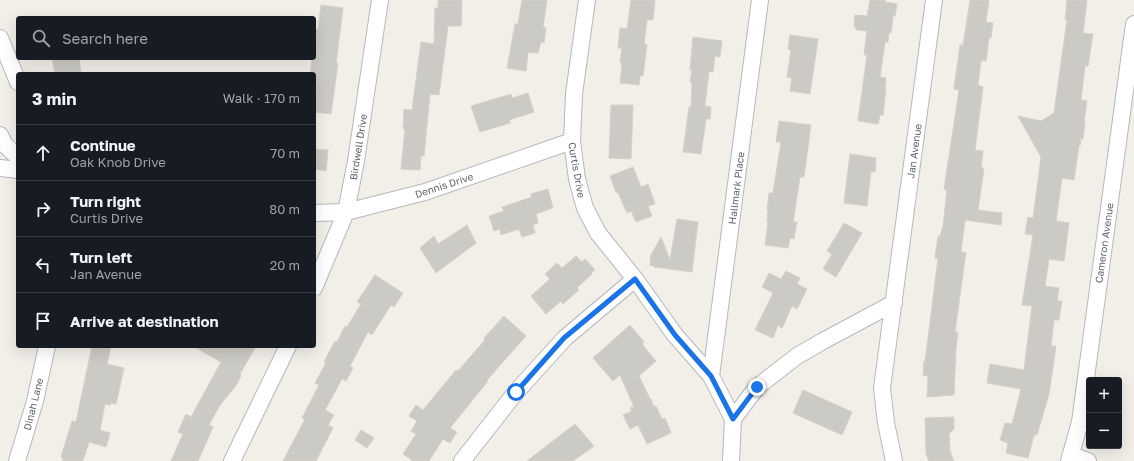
<!DOCTYPE html>
<meta charset="utf-8">
<style>
:root{--surface:#171b24;--page:#242831;--text:#f1f3f6;--muted:#9ea1a6;--line:#363941}
body{margin:0;font-family:"Golos Text",sans-serif;background:var(--page);color:var(--text)}
.controls{position:absolute;right:12px;bottom:12px;display:grid;overflow:hidden;border-radius:4px;box-shadow:0 4px 16px #0002}
.controls button{width:36px;height:36px;display:grid;place-items:center;padding:0;border:0;border-bottom:1px solid var(--line);background:var(--surface);color:var(--text);font:20px sans-serif}
.stop{position:absolute;width:12px;height:12px;margin:-9px;border:3px solid #1a73e8;border-radius:50%;background:#fff}
.stop.end{background:#1a73e8;border-color:#fff;box-shadow:0 1px 4px #0008}
.list{margin:0;padding:0;list-style:none}
h2{display:flex;justify-content:space-between;align-items:center;height:52px;margin:0;padding:0 16px;font-size:17px}
h2 small{font-size:13px;font-weight:400;color:var(--muted)}
.list li{display:grid;grid-template-columns:26px 1fr auto;gap:12px;align-items:center;box-sizing:border-box;height:56px;padding:0 16px;border-top:1px solid var(--line)}
.list b{display:block;font-size:15px;white-space:nowrap}
.list p{margin:0;font-size:13px;white-space:nowrap;color:var(--muted)}
.list em{font-size:13px;font-style:normal;color:var(--muted)}
.icon{flex:none;width:22px;height:22px;fill:none;stroke:currentColor;stroke-width:2;stroke-linecap:round;stroke-linejoin:round}
.map{position:relative;flex:none;width:1134px;height:461px;overflow:hidden}
.search{position:absolute;background:var(--surface);box-shadow:0 4px 16px #0002;left:16px;top:16px;width:300px;height:44px;display:flex;align-items:center;gap:10px;box-sizing:border-box;padding:0 14px;border-radius:4px;color:var(--muted);font-size:15px}
.panel{position:absolute;background:var(--surface);box-shadow:0 4px 16px #0002;left:16px;top:72px;width:300px;height:276px;border-radius:4px}
.map>svg:first-child{display:block}
</style>
<div class="map">
<svg width="1134" height="461" viewBox="0 0 1134 461">
<rect width="100%" height="100%" fill="#f1efe8"/>
<path fill="#cccac5" stroke="#d6d1c6" d="M438 0H462L461 26H448L439 95 430 94 424 156H421L420 170 401 169 405 129H403L404 109 412 110 421 42 434 44 435 8H438Z
M522 0H547L543 27 546 28 544 43 541 42 538 53 528 52 526 71 507 68 515 24H518Z
M631 0H655L653 20H647L644 44H647L643 76H640L639 85 620 83 622 63 620 62 622 48H618L620 28 627 29Z
M870 0H886L885 2 897 4 895 16H893L891 33H889L888 42H885L880 77 886 78 885 89H886L883 115H880L878 124 858 121 867 55H864L867 31 857 30 854 26 855 15 867 16Z
M970 0H989L986 22 993 23 991 38H989L986 61 981 60 978 85 983 87 975 150 983 151 981 168H984L978 210 1002 213 1001 225 965 220 961 252H966L955 332H958L956 348 954 395 927 397 928 375 923 376 924 361 925 362 938 259 935 258 938 236H940L943 226 947 190 944 189 959 90 954 89 960 45H963Z
M1067 0H1087L1083 33 1093 34 1088 66H1085L1081 100 1087 101 1084 122H1085L1083 139 1081 138 1080 146 1079 145 1074 180 1062 178 1056 221 1069 223 1064 261 1049 259 1045 286 1059 288 1057 301H1062L1059 320H1054L1051 346H1056L1049 394 1037 435H1034L1028 458 1006 453 1008 443 1000 440 1005 423 1012 424 1021 389 987 383 990 364 1024 370 1032 306 1022 305 1033 235 1025 234 1028 217 1033 218 1041 157 1018 116 1041 121 1054 113 1067 20H1065Z
M321 5 343 8 336 63H338L331 114 314 112V74H310L312 60H314V29L318 30Z
M790 35 818 39 810 94 790 91 792 78 787 77 791 50 788 49Z
M693 37 722 41 720 57 715 56 713 72 709 71 705 106 711 107 710 119H706L701 154 683 152 689 107H691L692 83 690 82 692 70H690Z
M52 58H79L81 74H55Z
M528 93 534 112 509 120 510 123 480 132 471 106 511 94 512 98Z
M611 105H633L631 159 609 158Z
M779 121 811 125 804 177H800L793 222H797L794 239 790 238 788 248 765 245 768 222H767L768 211 767 210 769 193H773L781 142H776Z
M314 149 328 150 326 171 314 169Z
M850 154 876 158 875 172 871 171 867 206 844 203Z
M633 167 641 187 648 184 655 204 648 206 652 216 636 222 631 211 627 213 618 192 616 193 610 176Z
M548 189 553 208 536 214 538 223 533 225 535 233 522 237 519 229 501 235 500 229 494 231 489 216 504 211 502 207 532 197 531 194Z
M677 219 698 222 692 272 654 267V266L650 265 651 255 661 237 670 260Z
M844 223 862 233 836 277 823 269 832 254 827 251Z
M467 225 476 243 436 273 420 248 434 236 438 244Z
M576 256 582 262 585 259 595 270 591 273 592 274 577 288 579 290 563 304 561 301 546 314 531 296 550 279 545 274 557 263 562 268Z
M786 271 800 278 797 284 807 289 797 309 792 306 782 328 778 325 773 338 755 330 773 293 762 287 769 273 781 279Z
M375 275 403 293 394 307 391 305 372 335 368 332 350 366 353 368 346 381 342 379 325 410 334 415 328 425 333 428 316 461H283L305 419 302 418 319 385 315 383 326 363 324 362 335 341 337 342 345 326 347 327 361 304 357 302Z
M504 316 526 336 487 380 488 381 450 428 457 432 450 443 443 439 429 461H413L403 454 416 434 411 431 417 421 409 416 416 405 423 410 456 370 458 371 485 340 484 338Z
M630 325 644 342 642 344 656 361 639 376 650 399H651L654 407 656 406 662 419 665 418 671 433 647 444 638 425 630 429 623 415 632 411 630 408 634 407 620 375 613 381 593 358Z
M92 346H111L107 364 124 368 116 404 111 403 110 405 105 404 100 430 110 433 106 447 89 442 83 461H62L63 458 61 457 72 421 76 422Z
M193 346H256L240 374H241L240 378 235 387 220 405 209 425 213 427 198 461H171L183 434 178 432 186 414 191 417 221 362Z
M803 390 852 412 842 435 793 413Z
M954 417V429L949 434 950 451 954 461H929L926 454 925 418Z
M575 424 594 446 573 461H527Z
M361 430 374 438 367 448 355 440Z"/>
<g fill="none" stroke-linecap="round" stroke-linejoin="round">
<defs>
<path id="minor" d="M587 0 574 94 572 141 577 179 585 208 598 233 635 279 675 335 711 376 733 419 731 461
M0 38 18 82
M0 135 5 145 18 157
M0 168 18 170
M314 213 346 212 425 192 572 141
M314 288 346 212 356 161 380 0
M711 376 760 0
M733 419 757 387 797 356 823 341 894 303
M1071 455 1088 461
M17 461 35 401 47 346
M232 461 288 346
M462 461 516 392 565 338 635 279
M894 461 886 423 882 388 934 0
M1069 461 1080 422 1134 24"/>
</defs>
<use href="#minor" stroke="#b5b8bc" stroke-width="18"/>
<use href="#minor" stroke="#fff" stroke-width="16"/>
</g>
<g fill="none" stroke-linecap="round" stroke-linejoin="round">
<path stroke="#1a73e8" stroke-width="5" d="M516 392 564 338 635 279 675 335 711 376 733 419 757 387"/>
</g>
<g text-anchor="middle" stroke-width="3" stroke-linejoin="round" paint-order="stroke">
<g font-size="10" fill="#5f6368" stroke="#fff">
<text transform="translate(358 147) rotate(-81)" y="4">Birdwell Drive</text>
<text transform="translate(914 151) rotate(-82)" y="4">Jan Avenue</text>
<text transform="translate(577 170) rotate(80)" y="4">Curtis Drive</text>
<text transform="translate(444 185) rotate(-18)" y="4">Dennis Drive</text>
<text transform="translate(736 188) rotate(-83)" y="4">Hallmark Place</text>
<text transform="translate(1104 243) rotate(-82)" y="4">Cameron Avenue</text>
<text transform="translate(33 404) rotate(-76)" y="4">Dinah Lane</text>
</g>
</g>
</svg>
<div class="controls">
<button>+</button>
<button>−</button>
</div>
<div class="stop" style="left:516px;top:392px"></div>
<div class="stop end" style="left:757px;top:387px"></div>
<div class="search"><svg class="icon" aria-label="search" viewBox="0 0 24 24"><circle cx="10" cy="10" r="6"/><path d="M15 15l6 6"/></svg>Search here</div>
<section class="panel">
<h2>3 min<small>Walk · 170 m</small></h2>
<ul class="list">
<li><svg class="icon" aria-label="ahead" viewBox="0 0 24 24"><path d="M12 20V5M6 11l6-6 6 6"/></svg><div><b>Continue</b><p>Oak Knob Drive</p></div><em>70 m</em></li>
<li><svg class="icon" aria-label="right" viewBox="0 0 24 24"><path d="M7 20v-9h11M14 6l5 5-5 5"/></svg><div><b>Turn right</b><p>Curtis Drive</p></div><em>80 m</em></li>
<li><svg class="icon" aria-label="left" viewBox="0 0 24 24"><path d="M17 20v-9H6M10 6l-5 5 5 5"/></svg><div><b>Turn left</b><p>Jan Avenue</p></div><em>20 m</em></li>
<li><svg class="icon" aria-label="arrive" viewBox="0 0 24 24"><path d="M6 21V4h12l-3 4 3 4H6"/></svg><div><b>Arrive at destination</b></div></li>
</ul>
</section>
</div>
